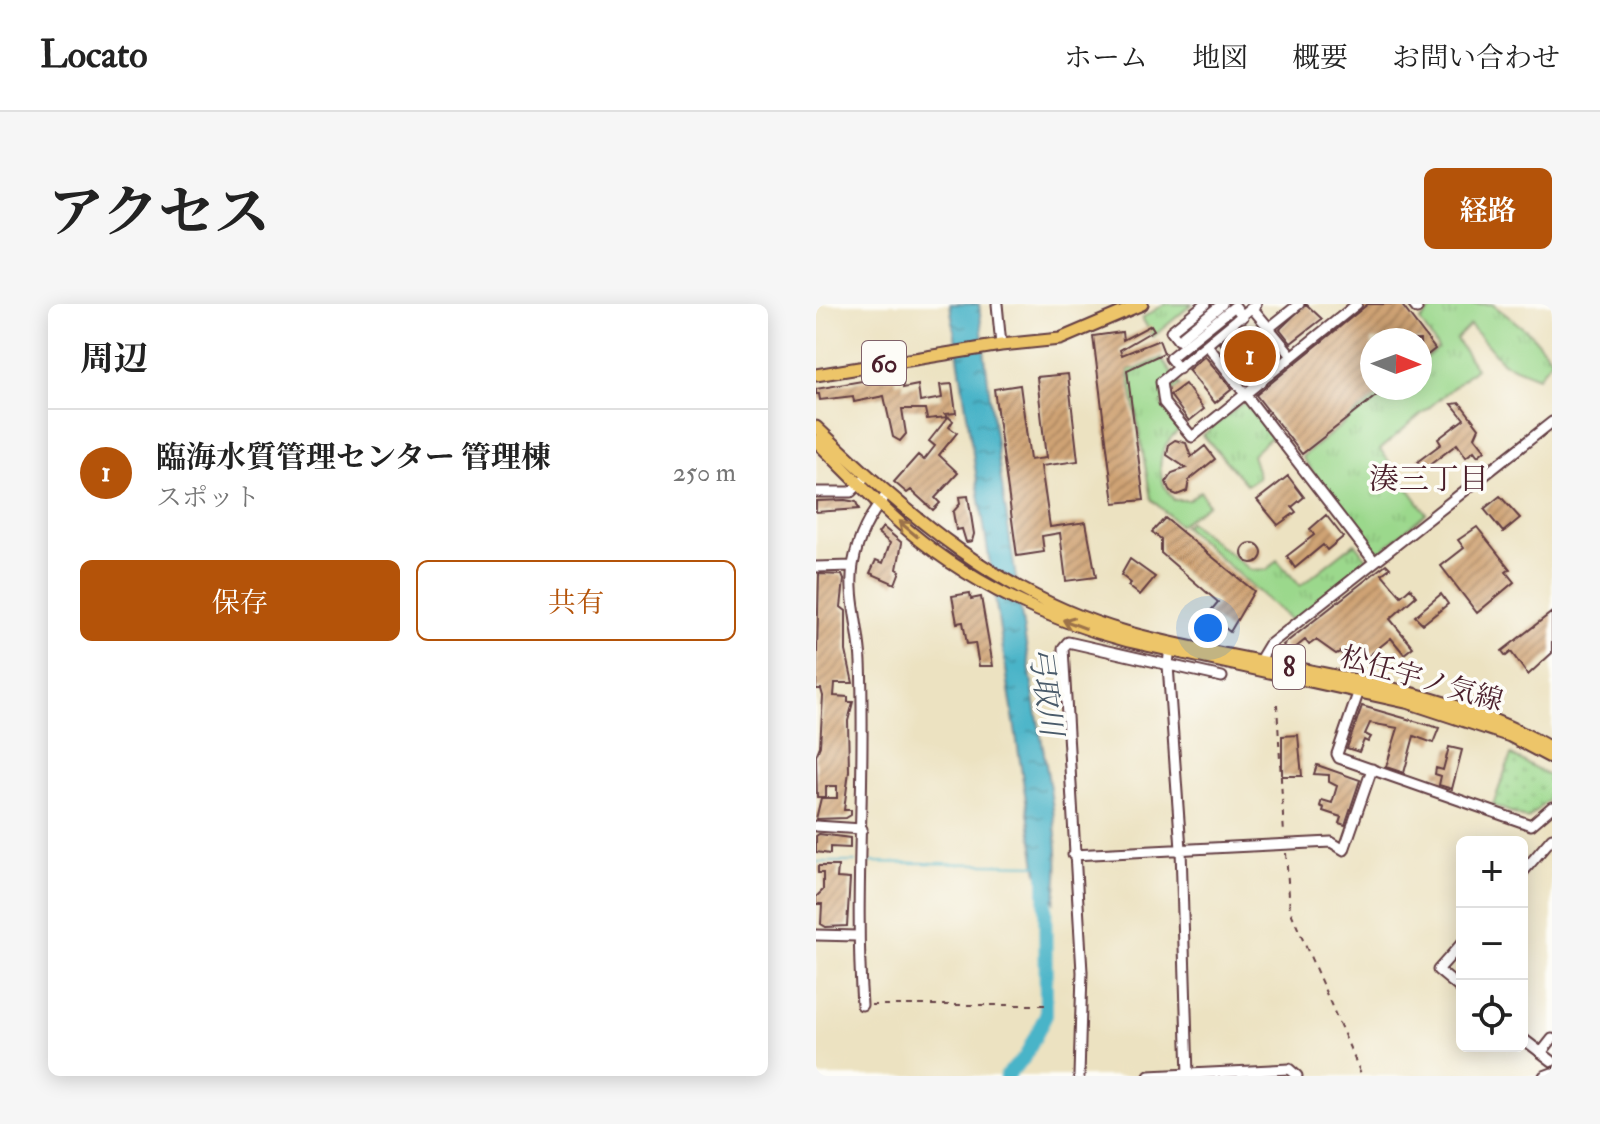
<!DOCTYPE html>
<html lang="ja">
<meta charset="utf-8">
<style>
:root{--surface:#fff;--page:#f6f6f6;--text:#222;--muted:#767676;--line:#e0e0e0;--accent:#b45309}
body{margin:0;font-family:"IM FELL Double Pica","Noto Serif JP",serif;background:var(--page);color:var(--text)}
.controls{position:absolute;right:24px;bottom:24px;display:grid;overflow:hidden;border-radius:12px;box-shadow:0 4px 20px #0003}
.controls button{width:72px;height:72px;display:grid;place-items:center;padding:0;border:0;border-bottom:2px solid var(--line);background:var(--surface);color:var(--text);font:40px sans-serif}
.compass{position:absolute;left:544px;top:24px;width:72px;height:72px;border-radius:50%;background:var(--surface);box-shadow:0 4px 20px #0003;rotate:91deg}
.you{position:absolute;left:392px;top:324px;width:28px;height:28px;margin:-20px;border:6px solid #fff;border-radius:50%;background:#1a73e8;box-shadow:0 0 0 12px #1a73e833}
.badge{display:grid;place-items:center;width:52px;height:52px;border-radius:50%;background:var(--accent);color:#fff;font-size:26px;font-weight:700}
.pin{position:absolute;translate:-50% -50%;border:4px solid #fff;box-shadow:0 2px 8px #0006}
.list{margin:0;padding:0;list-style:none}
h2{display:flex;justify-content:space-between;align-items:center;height:104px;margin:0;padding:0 32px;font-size:34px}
h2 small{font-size:26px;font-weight:400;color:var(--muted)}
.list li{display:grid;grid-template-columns:52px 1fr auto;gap:24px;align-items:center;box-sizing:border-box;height:128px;padding:0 32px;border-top:2px solid var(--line)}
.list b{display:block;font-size:30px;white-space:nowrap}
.list p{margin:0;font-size:26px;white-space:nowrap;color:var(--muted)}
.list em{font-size:26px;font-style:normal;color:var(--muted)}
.actions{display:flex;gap:16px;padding:24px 32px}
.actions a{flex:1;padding:18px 0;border:2px solid var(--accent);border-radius:12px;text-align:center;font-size:28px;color:var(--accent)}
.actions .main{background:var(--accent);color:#fff}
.icon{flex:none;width:44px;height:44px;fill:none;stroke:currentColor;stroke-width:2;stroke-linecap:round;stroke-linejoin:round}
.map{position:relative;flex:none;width:736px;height:772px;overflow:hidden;border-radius:12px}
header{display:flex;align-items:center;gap:48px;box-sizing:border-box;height:112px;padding:0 40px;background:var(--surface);border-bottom:2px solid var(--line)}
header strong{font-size:38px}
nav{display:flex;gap:44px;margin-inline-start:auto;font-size:28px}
.intro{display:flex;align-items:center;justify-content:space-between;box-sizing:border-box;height:192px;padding:0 48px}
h1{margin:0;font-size:56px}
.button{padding:20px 36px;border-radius:12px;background:var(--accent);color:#fff;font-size:28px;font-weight:700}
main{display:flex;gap:48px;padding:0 48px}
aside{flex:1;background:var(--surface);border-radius:12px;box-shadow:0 4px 20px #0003}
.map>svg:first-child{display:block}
</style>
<header>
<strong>Locato</strong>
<nav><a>ホーム</a><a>地図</a><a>概要</a><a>お問い合わせ</a></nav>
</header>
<div class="intro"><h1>アクセス</h1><a class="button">経路</a></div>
<main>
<aside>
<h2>周辺<small></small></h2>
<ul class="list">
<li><span class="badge">1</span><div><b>臨海水質管理センター 管理棟</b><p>スポット</p></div><em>250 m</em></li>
</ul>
<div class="actions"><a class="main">保存</a><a>共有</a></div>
</aside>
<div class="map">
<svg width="736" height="772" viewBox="0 0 736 772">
<defs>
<pattern id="grass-tufts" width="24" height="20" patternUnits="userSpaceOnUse" patternTransform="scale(2)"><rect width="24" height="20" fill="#9bd88c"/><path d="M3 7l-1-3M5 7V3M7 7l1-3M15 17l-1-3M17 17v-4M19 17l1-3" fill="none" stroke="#87b979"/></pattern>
<pattern id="park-dots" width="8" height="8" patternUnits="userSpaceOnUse" patternTransform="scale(2)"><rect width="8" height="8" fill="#9bd88c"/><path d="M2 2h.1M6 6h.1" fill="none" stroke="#87b979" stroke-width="1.8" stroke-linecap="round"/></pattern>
<pattern id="water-ripples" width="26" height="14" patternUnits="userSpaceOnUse" patternTransform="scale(2)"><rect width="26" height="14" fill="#4ab4c8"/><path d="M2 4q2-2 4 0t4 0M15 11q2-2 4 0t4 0" fill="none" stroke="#4092a3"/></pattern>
<pattern id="building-hatch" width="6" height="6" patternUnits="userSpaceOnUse" patternTransform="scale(2)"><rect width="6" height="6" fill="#cfa374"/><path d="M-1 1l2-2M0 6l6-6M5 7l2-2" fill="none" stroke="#aa845f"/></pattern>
</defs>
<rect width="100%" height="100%" fill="#fdfcf7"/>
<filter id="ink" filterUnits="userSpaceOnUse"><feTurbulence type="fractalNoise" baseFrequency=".0125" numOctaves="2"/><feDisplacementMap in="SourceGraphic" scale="16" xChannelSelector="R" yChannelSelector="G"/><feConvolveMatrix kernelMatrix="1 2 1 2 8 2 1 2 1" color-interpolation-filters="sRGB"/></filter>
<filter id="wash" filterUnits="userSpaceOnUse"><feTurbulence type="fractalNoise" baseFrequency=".006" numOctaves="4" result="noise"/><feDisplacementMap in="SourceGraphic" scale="32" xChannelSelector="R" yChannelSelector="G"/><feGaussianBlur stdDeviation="1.8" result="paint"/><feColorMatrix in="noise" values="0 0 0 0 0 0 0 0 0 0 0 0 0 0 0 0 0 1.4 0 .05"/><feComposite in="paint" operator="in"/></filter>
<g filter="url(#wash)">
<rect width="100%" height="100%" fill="#ece2c1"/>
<path fill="url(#grass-tufts)" stroke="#727c5c" stroke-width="2" d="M349 0H376L337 33 326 14Z
M621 0H676L714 29 736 55 722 73 687 59 654 21 640 35 660 64 564 145 610 209 559 252 486 153 572 84H604V58L622 44 604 17Z
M345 54 364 81 345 100 365 125C340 142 338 174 358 196H373L384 187 392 200 363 221 335 195 312 65H321Z
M428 98 455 133 436 151 443 173 431 181 387 131Z
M373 218 435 266H451L461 256 484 282 539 239 552 256 477 318 367 222Z"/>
<path fill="url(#park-dots)" stroke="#727c5c" stroke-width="2" d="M695 451 736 473V493L711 515 677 501Z"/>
<path fill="url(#water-ripples)" stroke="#4a6a7a" stroke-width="2" d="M134 0H163C177 132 198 262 218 393 227 450 250 544 238 598L221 568Z"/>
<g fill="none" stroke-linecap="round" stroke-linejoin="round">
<path stroke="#4ab4c8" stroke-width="2" d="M0 558H39
M49 558 223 561"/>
<path stroke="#4ab4c8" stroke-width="14" d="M190 772 209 753 230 711 229 566"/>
</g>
<g id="blocks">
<path fill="url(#building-hatch)" d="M490 0 506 15 475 39 464 25Z
M552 0H585L619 45 604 57V36H556V84H570L486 150 440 91Z
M335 21 338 26 304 46 306 51 343 36 348 49 311 66 328 196 298 199 277 32 306 28 307 36Z
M417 29 430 46 431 39 443 40 451 33 461 46 429 72 416 61 419 58 404 39Z
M389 52 416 85 399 99 372 66Z
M252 70 262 157 225 162 234 223 270 218 280 273 250 277 244 229 226 232 228 248 201 252 178 85 204 81 214 156 230 154 221 73Z
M63 74H79L80 79 87 77V84L102 81 104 98 126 94 124 81 136 80 140 109 129 110 137 117 133 123 141 129 123 151 142 169 119 194 124 199 117 206 95 186 91 189 78 178 102 151 108 156 119 142 113 137 132 113 111 115 109 105H86L90 130 84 137 77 133 68 92 38 98 37 92 4 96 3 90H0V85Z
M369 80 388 105 373 117 354 91Z
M644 99 663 124 659 133 669 146 662 152 658 147 650 153 641 140 607 166 601 158 625 140 622 135 648 115 636 100Z
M359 136 370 139 375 153 389 142 399 155 373 176 371 187 361 191 354 188 350 178 356 169 370 164 351 151 353 140Z
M472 172 488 193 476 203 480 208 462 221 441 196Z
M152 192 158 230 156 237 150 238 146 225 140 226 137 208 144 200 143 193Z
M684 192 704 214 687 228 668 205Z
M29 196 40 198 43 205 0 208V197Z
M510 211 527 233 511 246 507 241 479 264 471 252 498 231 494 225Z
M349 214 438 287 414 328 392 310 402 298 345 249V235L336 228Z
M67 223 86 239 81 265 84 267 79 280 54 269 60 256 67 259 74 239 62 229Z
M661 223 694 265 690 268 698 278 661 309 625 262 648 244 642 236Z
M426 249a10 10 0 1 1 20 0a10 10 0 1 1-20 0Z
M314 255 339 273 324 291 312 282 315 279 305 271Z
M570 260 574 264 566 270 585 292 594 284 600 292 574 315 597 343 588 350 575 334 550 354 546 349 541 354 535 345 527 351 524 348 520 350 500 336 493 341 489 336 473 349 467 341Z
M3 270 26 271 28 276 25 303 30 307V347L37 379H19L18 392 32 393V398H37L32 417 33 467 28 506H35V511L30 514 0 515 5 494H21V482H10V493H1L0 452 4 442 7 392 5 385H0Z
M154 289 155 295 165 293 177 362H163L159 339 151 340 147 318 141 319 136 292Z
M625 290 632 300 607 320 599 312Z
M736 308V349L712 371 695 348 690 352 686 347Z
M546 402 623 424 617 439 598 432 588 469 570 463 582 424 554 419 549 430 555 433 552 438 548 436 543 448 531 444Z
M482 431 486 472H466V432Z
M633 443 646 446 636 485 623 481 625 472 619 470 620 464 627 466Z
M501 461 544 476 529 521 523 519 525 513 507 507 508 504 504 502 506 496 516 499 521 482 513 478V471L498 470Z
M3 530 34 534V544L14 543V550L0 548V532Z
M2 562H22L21 574 34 575 31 622 10 623 5 620 6 600H0V593L7 586V569H2Z"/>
</g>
</g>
<g filter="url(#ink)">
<use href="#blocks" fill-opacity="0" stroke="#623c42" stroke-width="2"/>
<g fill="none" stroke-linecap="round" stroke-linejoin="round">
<defs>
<path id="minor" d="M181 0 185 41
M389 0 355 27 362 36 406 0
M440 0 345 78 348 99 376 133 541 0
M597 0 601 5
M437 5 453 24 483 0
M453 24 476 52
M392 42 558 257
M363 65 354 54 419 2 427 13
M0 188H35L46 177
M0 263 37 262
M354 342 352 361 365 545 372 772
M441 361 453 341 736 118
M545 381 521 450 523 454 715 521 736 503
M0 522 46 525
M257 551 515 538 528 546 556 465
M706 569 736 534
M0 631 41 632
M646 639 622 666 646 686
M46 701C38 587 50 473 45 358 44 327 32 292 37 261 42 233 53 212 71 190
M706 734 736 757
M725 749 736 735
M263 772 266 668 247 344 252 338 406 373
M333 772 473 765 481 772
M728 772 736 769"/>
<path id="major" d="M0 71 185 41 244 35 326 0
M0 123C92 211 185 293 310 328 444 365 617 374 736 445
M0 137C31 167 60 199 93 227 156 280 233 316 312 337L594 399 694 432 736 454"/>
</defs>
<use href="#minor" stroke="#623c42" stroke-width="13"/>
<use href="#major" stroke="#623c42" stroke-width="15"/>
<path stroke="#623c42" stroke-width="2" stroke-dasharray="6 6" stroke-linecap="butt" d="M461 400 468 531
M470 549 474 606 546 772
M55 701H229"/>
<use href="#minor" stroke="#fff" stroke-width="9"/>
<use href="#major" stroke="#edc569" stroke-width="11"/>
</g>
<defs><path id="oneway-shaft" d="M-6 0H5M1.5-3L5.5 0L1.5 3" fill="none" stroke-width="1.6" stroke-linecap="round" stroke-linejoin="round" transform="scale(2)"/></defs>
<g stroke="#9c724a">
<use href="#oneway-shaft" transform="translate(92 225) rotate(-140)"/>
<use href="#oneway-shaft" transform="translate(258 320) rotate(-159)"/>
</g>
</g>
<g text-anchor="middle" stroke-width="7" stroke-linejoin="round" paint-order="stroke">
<g fill="#fdfcf7" stroke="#806168" stroke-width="2">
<rect x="46" y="37" width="44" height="44" rx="6"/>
<rect x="457" y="341" width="32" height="44" rx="6"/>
</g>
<g font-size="26" font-weight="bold" fill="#4a1f2b">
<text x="68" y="68">60</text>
<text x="473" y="372">8</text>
</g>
<g font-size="28" fill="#4a1f2b" stroke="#fdfcf7">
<text transform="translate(606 374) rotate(16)" y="10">松任宇ノ気線</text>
</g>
<g font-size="30" fill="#4a1f2b" stroke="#fdfcf7">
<text x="613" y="185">湊三丁目</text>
</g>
<g font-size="30" font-style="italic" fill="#4a5b6a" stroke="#fdfcf7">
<text transform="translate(230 387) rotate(82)" y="10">弓取川</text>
</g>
</g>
</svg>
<div class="controls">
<button>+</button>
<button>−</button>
<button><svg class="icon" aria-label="locate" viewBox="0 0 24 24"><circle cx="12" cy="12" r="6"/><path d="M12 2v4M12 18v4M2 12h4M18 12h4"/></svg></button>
</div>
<svg class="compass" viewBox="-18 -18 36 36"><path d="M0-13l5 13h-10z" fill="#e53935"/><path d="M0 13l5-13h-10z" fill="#767676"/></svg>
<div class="you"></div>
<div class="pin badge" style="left:434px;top:52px">1</div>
</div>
</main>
